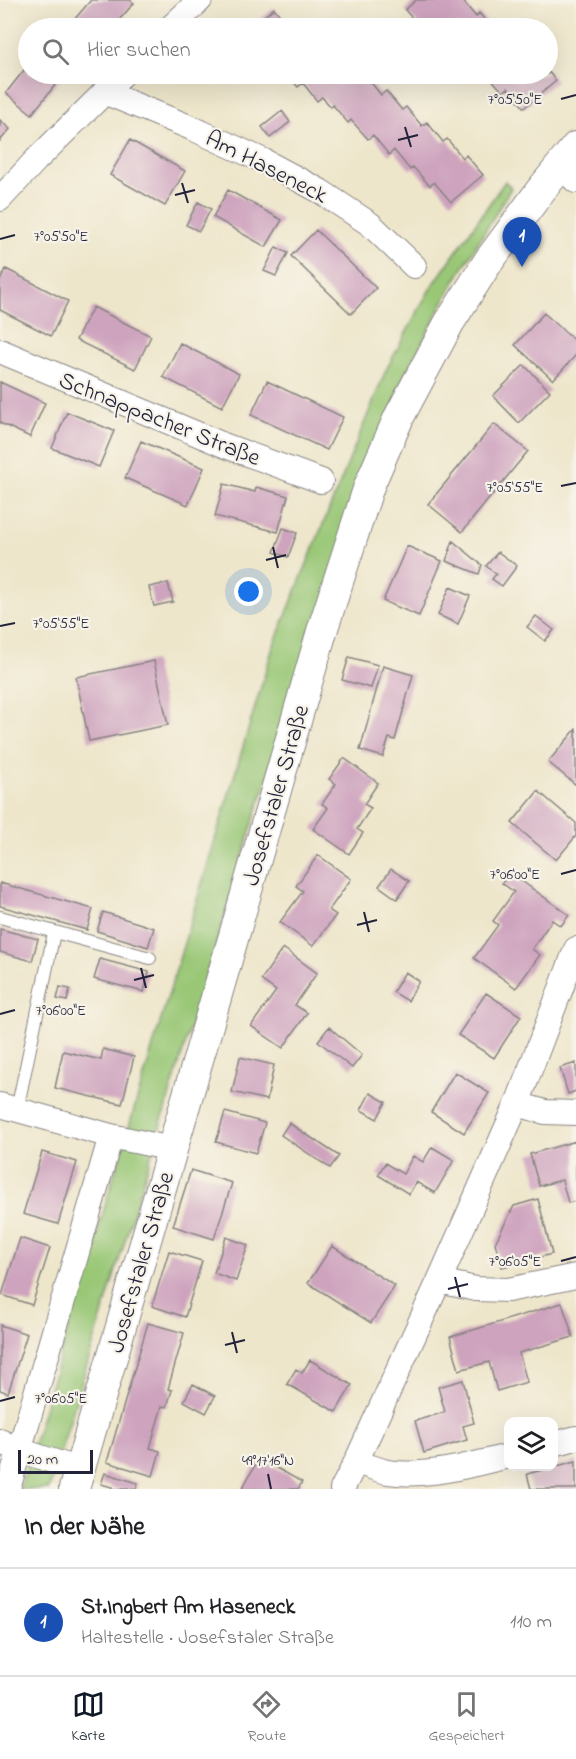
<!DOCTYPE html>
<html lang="de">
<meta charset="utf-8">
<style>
:root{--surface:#fff;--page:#f2f2f2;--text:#202124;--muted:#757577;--line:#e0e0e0;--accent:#111827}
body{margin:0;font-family:"Indie Flower",sans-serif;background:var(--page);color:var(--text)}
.controls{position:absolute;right:18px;bottom:18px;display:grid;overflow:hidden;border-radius:12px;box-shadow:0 6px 24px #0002}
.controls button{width:54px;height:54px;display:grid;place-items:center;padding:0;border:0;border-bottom:2px solid var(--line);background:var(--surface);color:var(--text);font:30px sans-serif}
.scale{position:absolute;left:18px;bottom:15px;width:75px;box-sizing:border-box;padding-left:6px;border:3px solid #22223b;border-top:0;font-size:16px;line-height:21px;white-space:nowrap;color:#22223b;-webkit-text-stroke:4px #f7f3e8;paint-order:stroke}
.you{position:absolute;left:249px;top:592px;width:21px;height:21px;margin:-15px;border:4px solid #fff;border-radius:50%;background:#1a73e8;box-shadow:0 0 0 9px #1a73e833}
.badge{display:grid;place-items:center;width:39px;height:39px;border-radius:50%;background:var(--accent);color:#fff;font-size:20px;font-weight:700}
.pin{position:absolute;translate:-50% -50px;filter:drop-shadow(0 2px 3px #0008)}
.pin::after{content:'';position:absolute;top:32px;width:21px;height:18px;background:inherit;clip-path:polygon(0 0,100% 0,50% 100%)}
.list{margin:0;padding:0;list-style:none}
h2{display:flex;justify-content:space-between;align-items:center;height:78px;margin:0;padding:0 24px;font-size:26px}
h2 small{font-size:20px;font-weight:400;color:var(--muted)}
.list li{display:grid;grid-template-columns:39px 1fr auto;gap:18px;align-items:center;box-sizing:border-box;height:108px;padding:0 24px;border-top:2px solid var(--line)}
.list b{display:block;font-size:22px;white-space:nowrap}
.list p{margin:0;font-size:20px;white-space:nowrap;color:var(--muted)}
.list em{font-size:20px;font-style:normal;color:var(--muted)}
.icon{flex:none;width:33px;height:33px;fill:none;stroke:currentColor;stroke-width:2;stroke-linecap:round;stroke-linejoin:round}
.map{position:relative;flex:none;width:576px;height:1489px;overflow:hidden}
.search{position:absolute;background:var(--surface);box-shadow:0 6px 24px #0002;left:18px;right:18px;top:18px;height:66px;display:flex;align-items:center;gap:15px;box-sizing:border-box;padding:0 21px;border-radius:33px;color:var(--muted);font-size:22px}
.sheet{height:186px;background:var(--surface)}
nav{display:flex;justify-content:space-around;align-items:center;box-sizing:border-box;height:84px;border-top:2px solid var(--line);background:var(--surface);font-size:16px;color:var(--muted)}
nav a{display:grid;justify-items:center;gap:3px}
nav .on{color:var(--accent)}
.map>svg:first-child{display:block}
</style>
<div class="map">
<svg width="576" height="1489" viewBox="0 0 576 1489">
<rect width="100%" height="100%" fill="#f7f3e8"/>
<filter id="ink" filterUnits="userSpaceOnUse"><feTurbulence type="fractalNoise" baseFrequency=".0167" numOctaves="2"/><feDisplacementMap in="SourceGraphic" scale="12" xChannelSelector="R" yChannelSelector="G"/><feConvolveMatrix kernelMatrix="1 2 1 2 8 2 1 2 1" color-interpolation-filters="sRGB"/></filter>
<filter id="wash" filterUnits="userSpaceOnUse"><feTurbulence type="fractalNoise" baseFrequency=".008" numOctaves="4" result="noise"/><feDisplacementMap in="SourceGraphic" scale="24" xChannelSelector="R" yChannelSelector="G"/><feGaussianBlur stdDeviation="1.35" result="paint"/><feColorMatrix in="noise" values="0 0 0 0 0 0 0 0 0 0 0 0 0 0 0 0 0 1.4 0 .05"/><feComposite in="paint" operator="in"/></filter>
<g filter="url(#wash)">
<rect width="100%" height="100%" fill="#eee6cb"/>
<path fill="#99c776" stroke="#5e7458" stroke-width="1.5" d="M505 181 511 188 452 286 402 380 256 813 49 1489H20L273 647 386 370 429 291Z"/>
<g id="blocks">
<path fill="#cea3be" d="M91 0H130L134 3 112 28H67Z
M416 0H462L476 17 479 13 492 28H427L425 26 421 28 405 10Z
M274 8 290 28 295 24 299 28H250Z
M28 65V74H64L32 114 6 93Z
M548 71 556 81 524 108 508 88 503 92 487 74H548Z
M286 74H358L362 78 365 75 381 95 386 91 402 110 406 107 422 126 427 122 443 142 447 139 463 158 466 155 483 175 451 202 434 182 430 186 413 167 410 170 394 150 389 155 373 135 368 139 351 120 348 123 333 105 331 107 322 97 317 101 303 83 298 87Z
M282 111 290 122 270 138 262 127Z
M0 120 10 129 0 141Z
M130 140 185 171 165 206 110 175Z
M228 190 282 220 266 247 213 217Z
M198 202 211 209 199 231 186 225Z
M316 230 376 288 351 314 291 256Z
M276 247 288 253 276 276 264 271Z
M6 269 68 301 51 336 0 310V281Z
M93 307 151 336 135 369 76 340Z
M544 313 576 342V355L553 380 515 345Z
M180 343 239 374 222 407 163 377Z
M524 365 550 391 519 423 493 396Z
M267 381 343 417 327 450 251 415Z
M0 382 45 403 30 437 0 423Z
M67 412 114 431 99 467 52 448Z
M494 424 528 451 462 532 428 504Z
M141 441 204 468 188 505 125 478Z
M224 484 255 492 256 487 288 496 278 532 215 516Z
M283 528 297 533 288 557 274 552Z
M453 541 482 565 479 574 446 561Z
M407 546 442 561 419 616 383 601Z
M498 552 517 566 502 586 492 579 496 574 486 566Z
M168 583 173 602 154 606 149 587Z
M450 587 470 596 458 624 438 615Z
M536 616 554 630 545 641 527 627Z
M349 657 378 665 371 688 342 680Z
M154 661 168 725 89 741 76 677Z
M383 666 413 675 395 740 389 738 383 757 360 750Z
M576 729V785L548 762Z
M344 758 378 783 364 804 371 808 357 829 363 833 349 854 313 829 328 808 322 804 336 784 329 779Z
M538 791 576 823V836L556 860 512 823Z
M318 855 351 879 329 910 336 915 313 946 280 922 303 891 296 886Z
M391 869 409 881 397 899 379 886Z
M509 872 569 915 561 926 552 920 532 949 540 955 516 988 474 958 498 925 493 921 514 892 502 883Z
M0 883 93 909 87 930 0 906Z
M103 912 154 928 148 947 97 931Z
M0 929 38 939 32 961 0 952Z
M283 948 317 973 295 1005 307 1013 283 1048 251 1026 276 991 261 980Z
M100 959 149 972 144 992 94 979Z
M405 972 419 981 408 1001 393 992Z
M60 987 70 989 67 1001 57 999Z
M486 993 521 1016 494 1058 458 1035Z
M329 1027 362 1055 352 1068 318 1041Z
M103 1049 134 1057 122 1104 55 1088 63 1051 101 1060Z
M240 1057 274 1065 267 1100 232 1092Z
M576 1063V1091L568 1094 560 1068Z
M455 1072 489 1093 464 1133 431 1112Z
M370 1093 386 1102 377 1119 361 1110Z
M225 1112 265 1123 256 1153 216 1142Z
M289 1123 339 1156 330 1168 281 1135Z
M576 1141V1201L568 1203 562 1180 539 1186 530 1154Z
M432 1147 454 1160 435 1193 416 1182 409 1194 378 1175 385 1163 403 1174 413 1156 423 1162Z
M42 1152 77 1162 58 1224 23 1214Z
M191 1170 232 1183 214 1239 173 1226Z
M538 1199 552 1254 502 1267 495 1243 514 1206Z
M226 1237 248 1245 236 1281 214 1273Z
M20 1238 50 1248 32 1305 2 1295Z
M332 1246 395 1286 371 1323 308 1283Z
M169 1251 202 1261 185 1317 152 1306Z
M562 1303 573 1337 519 1353 527 1382 497 1391 489 1362 459 1370 450 1337Z
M148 1323 184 1333 168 1389 172 1390 167 1407 162 1406 150 1448 160 1451 153 1476 107 1462Z
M0 1325 27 1334 8 1393 0 1390Z
M310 1360 352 1385 336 1412 287 1384 296 1369 302 1373Z
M463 1380 474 1423 463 1426 467 1440 424 1453 415 1421 445 1412 438 1387Z
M193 1384 215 1396 206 1413 184 1401Z
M259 1458 302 1482 298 1489H242Z
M576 1461V1489H531L527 1474Z
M105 1473 138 1483 136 1489H111L112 1487 101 1484Z"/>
</g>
</g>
<g filter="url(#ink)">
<use href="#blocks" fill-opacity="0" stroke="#888483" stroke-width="1.5"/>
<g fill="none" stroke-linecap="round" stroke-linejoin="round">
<defs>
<path id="service" d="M0 917 150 958
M17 1110 54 933"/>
<path id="minor" d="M170 28 200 0
M104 92 194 129 264 161 320 191 370 224 414 266
M560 165 576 181
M0 199 36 160 123 74
M0 351 226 446 321 481
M517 1104 545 1112 576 1113
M0 1105 111 1136 172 1149
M439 1281 476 1289 508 1290 576 1276
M0 1441 19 1450 80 1470
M554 1444 576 1438
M356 1462C367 1465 377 1470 388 1472 424 1478 473 1465 508 1456
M8 1489 111 1136
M342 1489 356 1462 439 1281 517 1104 576 949"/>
<path id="tertiary" d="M74 1489 322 631 369 486 399 417 449 323 488 262 541 190 576 147"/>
</defs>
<use href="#service" stroke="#888483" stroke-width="14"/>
<use href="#minor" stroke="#888483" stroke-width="26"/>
<use href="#tertiary" stroke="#888483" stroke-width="32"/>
<use href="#service" stroke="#fff" stroke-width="12"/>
<use href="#minor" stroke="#fff" stroke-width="24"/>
<use href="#tertiary" stroke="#fff" stroke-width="30"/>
</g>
</g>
<path fill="none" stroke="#22223b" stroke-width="2" d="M561 99 576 95M405 127 411 147M398 140 418 135M182 183 188 203M175 195 195 190M0 239 15 235M561 486 576 483M273 547 278 568M266 560 286 555M0 626 15 623M561 874 576 870M364 912 369 932M357 925 377 920M141 968 146 988M134 980 154 975M0 1014 15 1010M561 1261 576 1257M455 1277 460 1297M448 1289 468 1284M232 1332 237 1353M225 1345 245 1340M0 1401 15 1397M268 1474 271 1489"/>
<g text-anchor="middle" stroke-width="4.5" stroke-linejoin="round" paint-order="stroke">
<g font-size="24" fill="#22223b" stroke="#f7f3e8">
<text transform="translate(267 166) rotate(27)" y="8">Am Haseneck</text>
<text transform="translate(160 418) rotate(22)" y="8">Schnappacher Straße</text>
<text transform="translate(275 795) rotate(-74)" y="8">Josefstaler Straße</text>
<text transform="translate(140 1262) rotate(-74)" y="8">Josefstaler Straße</text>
</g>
</g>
<g font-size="15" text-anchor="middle" fill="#22223b" stroke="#f7f3e8" stroke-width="4.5" stroke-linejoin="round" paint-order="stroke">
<text x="515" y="104">7°05'50"E</text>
<text x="61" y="241">7°05'50"E</text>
<text x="515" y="492">7°05'55"E</text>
<text x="61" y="628">7°05'55"E</text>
<text x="515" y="879">7°06'00"E</text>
<text x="61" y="1015">7°06'00"E</text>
<text x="515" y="1266">7°06'05"E</text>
<text x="61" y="1403">7°06'05"E</text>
<text x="268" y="1465">49°17'16"N</text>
</g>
</svg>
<div class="controls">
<button><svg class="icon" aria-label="layers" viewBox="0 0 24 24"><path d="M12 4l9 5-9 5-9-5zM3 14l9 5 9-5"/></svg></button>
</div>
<div class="scale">20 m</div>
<div class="you"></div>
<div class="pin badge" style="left:522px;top:267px;background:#1a4fb4">1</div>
<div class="search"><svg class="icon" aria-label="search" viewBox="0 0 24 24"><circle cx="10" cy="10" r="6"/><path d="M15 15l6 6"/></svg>Hier suchen</div>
</div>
<section class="sheet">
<h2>In der Nähe<small></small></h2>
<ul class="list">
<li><span class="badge" style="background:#1a4fb4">1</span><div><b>St.Ingbert Am Haseneck</b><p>Haltestelle · Josefstaler Straße</p></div><em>110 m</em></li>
</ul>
</section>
<nav>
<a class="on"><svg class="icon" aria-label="map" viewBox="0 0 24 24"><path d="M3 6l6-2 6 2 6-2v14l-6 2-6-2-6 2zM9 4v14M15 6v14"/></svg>Karte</a>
<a><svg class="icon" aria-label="directions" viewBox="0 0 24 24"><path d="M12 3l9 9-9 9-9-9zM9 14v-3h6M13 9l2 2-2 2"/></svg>Route</a>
<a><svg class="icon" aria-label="saved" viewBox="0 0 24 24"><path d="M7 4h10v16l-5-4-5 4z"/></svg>Gespeichert</a>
</nav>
